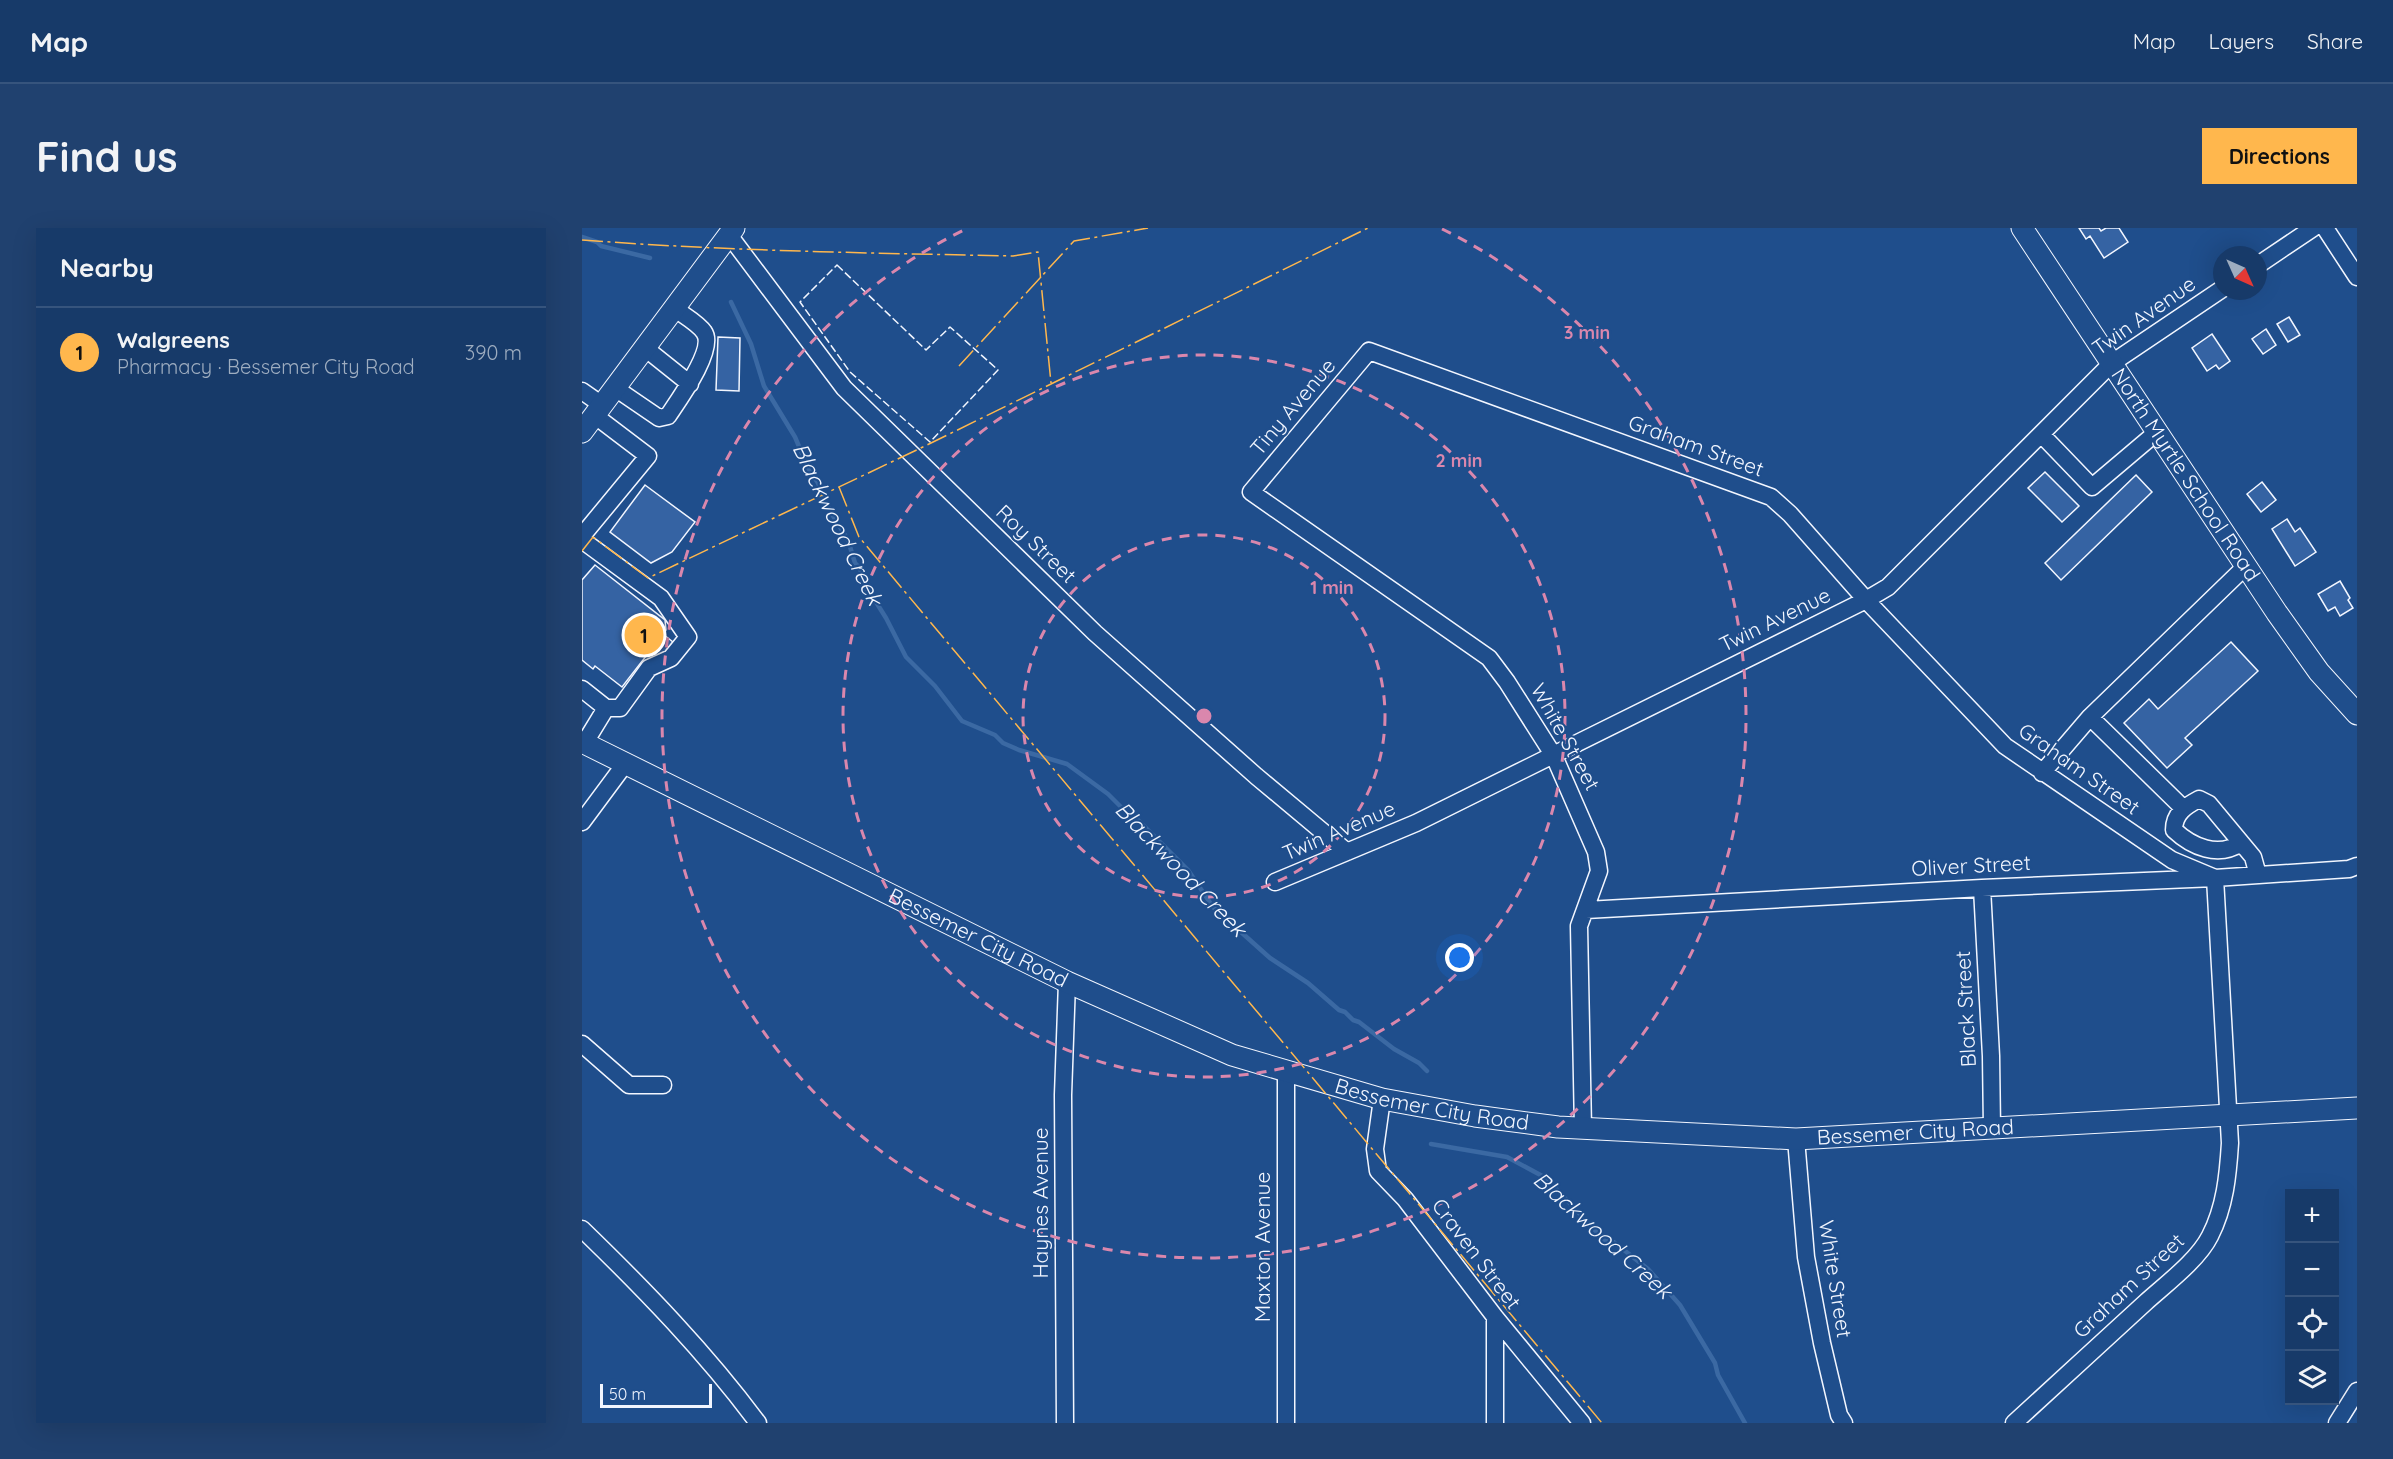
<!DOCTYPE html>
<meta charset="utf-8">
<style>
:root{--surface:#173a69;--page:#20416f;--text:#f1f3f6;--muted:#9eadc0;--line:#36547d;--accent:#ffb74d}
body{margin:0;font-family:Quicksand,sans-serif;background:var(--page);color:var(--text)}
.controls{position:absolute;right:18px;bottom:18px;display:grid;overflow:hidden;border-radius:0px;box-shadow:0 6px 24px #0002}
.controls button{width:54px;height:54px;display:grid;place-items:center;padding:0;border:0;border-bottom:2px solid var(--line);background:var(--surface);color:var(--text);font:30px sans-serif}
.compass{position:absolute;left:1631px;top:18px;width:54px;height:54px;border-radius:50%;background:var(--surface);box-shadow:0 6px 24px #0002;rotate:135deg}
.scale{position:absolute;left:18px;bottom:15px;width:112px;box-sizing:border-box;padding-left:6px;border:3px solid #f2f6ff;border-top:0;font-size:16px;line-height:21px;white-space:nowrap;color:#f2f6ff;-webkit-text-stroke:4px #1f4e8c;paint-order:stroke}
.you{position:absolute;left:878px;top:730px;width:21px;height:21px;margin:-15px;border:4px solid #fff;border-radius:50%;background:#1a73e8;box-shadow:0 0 0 9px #1a73e833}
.badge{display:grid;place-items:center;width:39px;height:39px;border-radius:50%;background:var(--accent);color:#111;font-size:20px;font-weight:700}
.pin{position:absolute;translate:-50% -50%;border:3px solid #fff;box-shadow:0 2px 6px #0006}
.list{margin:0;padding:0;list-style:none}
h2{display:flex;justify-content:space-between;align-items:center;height:78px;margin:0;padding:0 24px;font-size:26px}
h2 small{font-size:20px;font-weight:400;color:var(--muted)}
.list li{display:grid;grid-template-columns:39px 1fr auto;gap:18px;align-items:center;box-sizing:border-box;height:90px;padding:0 24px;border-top:2px solid var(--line)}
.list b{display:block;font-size:22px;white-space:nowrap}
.list p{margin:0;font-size:20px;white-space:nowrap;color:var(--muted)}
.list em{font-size:20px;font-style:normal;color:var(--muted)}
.icon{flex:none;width:33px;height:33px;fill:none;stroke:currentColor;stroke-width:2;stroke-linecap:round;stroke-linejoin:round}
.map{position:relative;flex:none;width:1775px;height:1195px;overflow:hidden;border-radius:0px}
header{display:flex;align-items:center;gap:36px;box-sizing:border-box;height:84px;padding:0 30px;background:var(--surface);border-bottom:2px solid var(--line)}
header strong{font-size:28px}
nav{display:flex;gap:33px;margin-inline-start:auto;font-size:21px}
.intro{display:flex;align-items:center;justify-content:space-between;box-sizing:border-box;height:144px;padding:0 36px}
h1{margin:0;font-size:42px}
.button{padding:15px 27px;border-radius:0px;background:var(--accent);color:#111;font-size:21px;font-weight:700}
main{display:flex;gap:36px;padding:0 36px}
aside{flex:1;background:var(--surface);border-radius:0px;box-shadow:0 6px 24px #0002}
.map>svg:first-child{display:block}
</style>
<header>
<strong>Map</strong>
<nav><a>Map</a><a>Layers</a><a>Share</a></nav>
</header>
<div class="intro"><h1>Find us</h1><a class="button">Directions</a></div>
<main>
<aside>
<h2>Nearby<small></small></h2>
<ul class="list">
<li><span class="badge">1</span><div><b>Walgreens</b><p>Pharmacy · Bessemer City Road</p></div><em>390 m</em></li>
</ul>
</aside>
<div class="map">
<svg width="1775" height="1195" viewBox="0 0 1775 1195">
<rect width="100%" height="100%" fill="#1f4e8c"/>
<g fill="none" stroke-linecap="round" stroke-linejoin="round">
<path stroke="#3b69a3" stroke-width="4.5" d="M0 9 15 14 19 18 68 30
M149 74 169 116 182 158 213 209 227 242 236 255 248 283 266 312 273 335 277 339 289 366 304 390 324 429 353 458 380 493 413 507 421 515 437 522 485 536 526 566 549 589 555 591 606 642 631 679 688 730 726 755 757 782 763 784 771 792 777 794 812 821 837 835 845 843
M849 916 925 929 964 950 1024 1014 1028 1012 1033 1015 1066 1041 1098 1077 1133 1135 1136 1147 1163 1195"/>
</g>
<path fill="#3563a3" stroke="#f2f6ff" stroke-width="1.5" d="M1497 0H1517L1519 3 1524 0H1537L1546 14 1522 30 1508 8 1504 11Z
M1707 89 1718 107 1706 114 1695 96Z
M1684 101 1694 117 1681 126 1670 111Z
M1630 106 1648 133 1637 141 1634 137 1625 143 1610 120Z
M136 109 158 110 157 163 134 162Z
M1463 244 1497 278 1480 294 1446 260Z
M1554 247 1570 264 1479 352 1463 335Z
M1680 254 1694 272 1679 284 1665 266Z
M63 257 113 294 90 324 69 335 28 304Z
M1705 291 1713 304 1718 300 1734 324 1713 338 1690 301Z
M13 337 83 392 84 402 81 406 91 414 78 430 68 423 40 459 13 438 11 441 0 432V352Z
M1758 353 1768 370 1766 372 1771 380 1758 388 1753 379 1746 383 1736 366Z
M1649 414 1676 443 1603 510 1610 517 1585 540 1542 495 1567 471 1576 481Z"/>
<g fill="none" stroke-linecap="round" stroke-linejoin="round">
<defs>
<path id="minor" d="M1743 0 1775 49
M147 7 262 160 513 405 674 548 765 624
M1676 37 1731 0
M63 120 108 156
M33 160 77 190 86 188C96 173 134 121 122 104 116 95 101 87 92 80
M0 163 20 177
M1459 206 1510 259 1575 204
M0 308 66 228 12 187
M0 312 79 370 106 409 89 430 67 440 38 480H24L0 461
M1508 489 1601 580
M2 516 24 480
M1460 545 1508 489 1664 338
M0 594 43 536
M1659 615C1636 630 1610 619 1592 602 1592 585 1604 578 1617 571L1627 576 1671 629 1676 647
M693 654 834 595 1284 372 1306 359 1530 135 1640 61
M1400 660 1409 828 1410 901
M1004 682 1400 660 1633 650 1767 641 1775 638
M0 816 47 857H81
M800 871 793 921 796 943 823 971 913 1089 1000 1195
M1001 901 997 698 1017 643 1014 624 972 528 925 454 907 430 669 264 787 123 1189 269 1208 286 1284 372 1423 518 1590 632 1633 650 1648 915C1646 947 1643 979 1628 1008 1616 1032 1584 1056 1564 1074 1520 1114 1476 1155 1432 1195
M1214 911 1224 1029 1240 1115 1257 1187 1262 1195
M0 1001C63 1062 124 1125 176 1195
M913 1089V1195
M483 1195 481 867 485 754
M704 1195V843
M1755 1195 1775 1163"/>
<g id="major">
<path id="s1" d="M1440 0 1695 385 1737 444 1775 486"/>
<path d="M0 204 152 0"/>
<path id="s2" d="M0 514 485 754 650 827 800 871 893 888 976 899 1214 911 1775 880"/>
</g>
</defs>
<use href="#minor" stroke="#f2f6ff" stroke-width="19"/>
<use href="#major" stroke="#f2f6ff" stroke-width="23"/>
<use href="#minor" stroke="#1f4e8c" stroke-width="16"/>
<use href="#major" stroke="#1f4e8c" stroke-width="21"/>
<path stroke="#f2f6ff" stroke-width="1.5" stroke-dasharray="8 3" stroke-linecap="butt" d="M255 37 344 122 368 99 416 142 348 214 268 144 218 74Z"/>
<path stroke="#ffb74d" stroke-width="1.5" stroke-dasharray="21 4.5 3 4.5" stroke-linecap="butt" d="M0 12C144 23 287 25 431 28L456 24 469 155
M377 138 492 13 566 0
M257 259 277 309 1020 1195
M0 323 11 309 66 350 343 218 786 0"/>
</g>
<g fill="none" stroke="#da87ad" stroke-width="3" stroke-dasharray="10 8">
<circle cx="622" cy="488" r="181"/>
<circle cx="622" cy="488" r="361"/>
<path d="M860 1A542 542 0 1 1 384 1"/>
</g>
<g text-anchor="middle" stroke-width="4.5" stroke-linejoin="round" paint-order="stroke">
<g font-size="21" fill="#f2f6ff" stroke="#1f4e8c">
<text transform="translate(1562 88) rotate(-35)" y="7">Twin Avenue</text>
<text transform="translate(711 179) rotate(-50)" y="7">Tiny Avenue</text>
<text transform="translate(1114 218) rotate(20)" y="7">Graham Street</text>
<text dy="7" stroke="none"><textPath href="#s1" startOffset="296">North Myrtle School Road</textPath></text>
<text transform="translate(454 316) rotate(44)" y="7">Roy Street</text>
<text transform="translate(1193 392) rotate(-26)" y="7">Twin Avenue</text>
<text transform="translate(983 509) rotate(61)" y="7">White Street</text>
<text transform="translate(1497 541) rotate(35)" y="7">Graham Street</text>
<text transform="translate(757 603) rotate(-23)" y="7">Twin Avenue</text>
<text transform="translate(1389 638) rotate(-3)" y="7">Oliver Street</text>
<text dy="7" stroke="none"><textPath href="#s2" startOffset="442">Bessemer City Road</textPath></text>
<text transform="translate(1384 781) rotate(-93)" y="7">Black Street</text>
<text dy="7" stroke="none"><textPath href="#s2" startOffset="928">Bessemer City Road</textPath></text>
<text dy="7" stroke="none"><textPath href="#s2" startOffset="1414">Bessemer City Road</textPath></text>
<text transform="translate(459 975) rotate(-90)" y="7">Haynes Avenue</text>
<text transform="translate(681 1019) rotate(-90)" y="7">Maxton Avenue</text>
<text transform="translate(894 1026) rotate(53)" y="7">Craven Street</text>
<text transform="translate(1253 1051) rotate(81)" y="7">White Street</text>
<text transform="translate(1547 1058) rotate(-43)" y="7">Graham Street</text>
</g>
<g font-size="22" font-style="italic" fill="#f2f6ff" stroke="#1f4e8c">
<text transform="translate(256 296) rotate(64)" y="8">Blackwood Creek</text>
<text transform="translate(599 641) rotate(46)" y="8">Blackwood Creek</text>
<text transform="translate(1021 1007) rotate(42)" y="8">Blackwood Creek</text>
</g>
</g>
<circle cx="622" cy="488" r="9" fill="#da87ad" stroke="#1f4e8c" stroke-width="3"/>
<g font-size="18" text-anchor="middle" font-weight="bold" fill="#da87ad" stroke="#1f4e8c" stroke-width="4.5" stroke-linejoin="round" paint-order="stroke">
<text x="1005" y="111">3 min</text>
<text x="877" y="239">2 min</text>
<text x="750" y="366">1 min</text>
</g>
</svg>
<div class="controls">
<button>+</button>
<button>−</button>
<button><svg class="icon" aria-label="locate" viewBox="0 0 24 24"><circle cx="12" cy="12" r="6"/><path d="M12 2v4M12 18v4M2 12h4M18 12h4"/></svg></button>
<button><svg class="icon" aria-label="layers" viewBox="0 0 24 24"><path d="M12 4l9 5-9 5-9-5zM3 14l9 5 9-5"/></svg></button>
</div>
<svg class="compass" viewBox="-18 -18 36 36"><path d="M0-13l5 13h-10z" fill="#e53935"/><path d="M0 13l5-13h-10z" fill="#9eadc0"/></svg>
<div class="scale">50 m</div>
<div class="you"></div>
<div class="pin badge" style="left:62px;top:407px">1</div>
</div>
</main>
